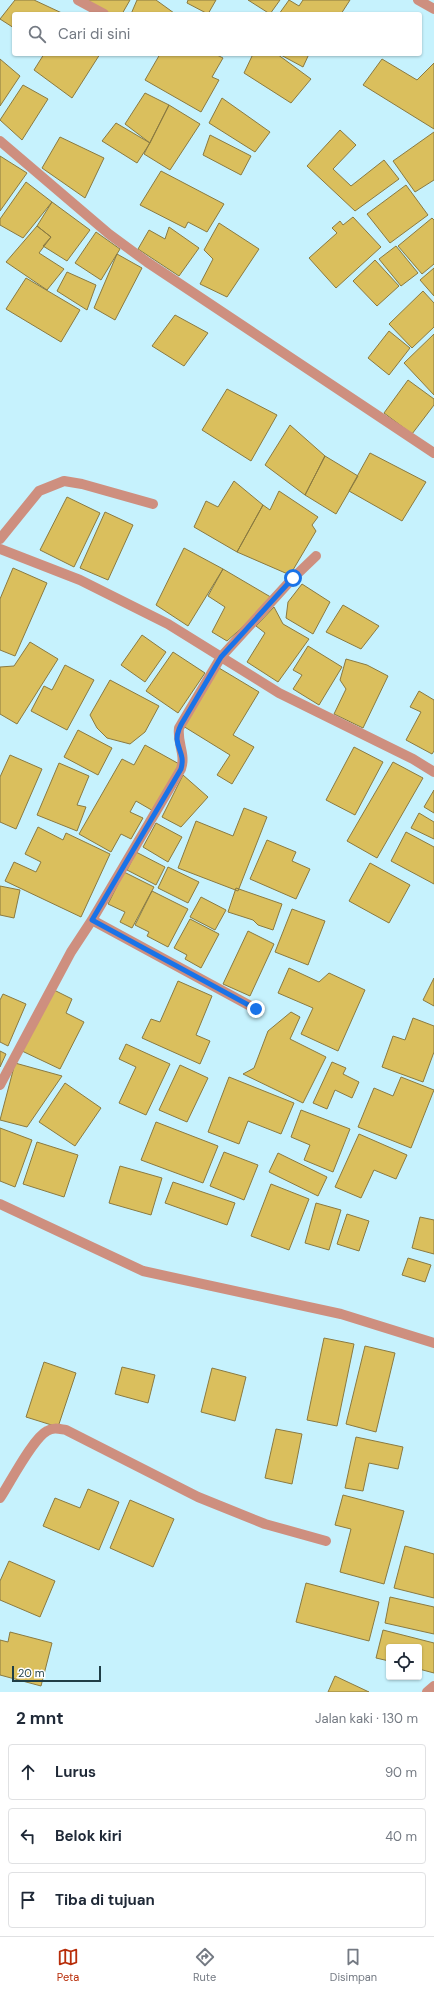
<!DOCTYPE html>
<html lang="id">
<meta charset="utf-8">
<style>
:root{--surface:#fff;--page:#f2f2f3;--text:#1f2937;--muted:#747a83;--line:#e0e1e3;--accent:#b82d09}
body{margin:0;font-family:"DM Sans",sans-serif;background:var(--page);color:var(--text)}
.controls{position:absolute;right:12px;bottom:12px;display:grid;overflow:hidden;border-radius:4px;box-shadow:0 1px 3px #0004}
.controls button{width:36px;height:36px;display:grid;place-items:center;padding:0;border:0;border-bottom:1px solid var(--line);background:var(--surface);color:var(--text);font:20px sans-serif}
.scale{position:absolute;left:12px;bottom:10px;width:89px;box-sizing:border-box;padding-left:4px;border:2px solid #1f3e46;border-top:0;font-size:11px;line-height:14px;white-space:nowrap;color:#1f3e46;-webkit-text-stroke:3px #fff;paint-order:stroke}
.stop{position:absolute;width:12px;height:12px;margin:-9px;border:3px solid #1a73e8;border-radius:50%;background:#fff}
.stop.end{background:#1a73e8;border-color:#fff;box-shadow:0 1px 4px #0008}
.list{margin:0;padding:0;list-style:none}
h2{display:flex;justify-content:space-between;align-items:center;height:52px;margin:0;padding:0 16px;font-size:17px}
h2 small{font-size:13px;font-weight:400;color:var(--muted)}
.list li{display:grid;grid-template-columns:26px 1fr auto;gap:12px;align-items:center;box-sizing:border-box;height:56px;margin:0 8px 8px;padding:0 8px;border:1px solid var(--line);border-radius:4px}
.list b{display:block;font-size:15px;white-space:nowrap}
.list em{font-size:13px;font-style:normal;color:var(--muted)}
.icon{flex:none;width:22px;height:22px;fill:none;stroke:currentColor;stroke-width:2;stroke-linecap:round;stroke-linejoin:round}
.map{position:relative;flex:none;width:434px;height:1692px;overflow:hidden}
.search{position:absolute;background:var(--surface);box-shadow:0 1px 3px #0004;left:12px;right:12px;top:12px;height:44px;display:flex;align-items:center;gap:10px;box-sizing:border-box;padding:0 14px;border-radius:4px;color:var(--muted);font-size:15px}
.sheet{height:244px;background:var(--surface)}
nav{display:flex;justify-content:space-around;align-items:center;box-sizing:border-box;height:56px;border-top:1px solid var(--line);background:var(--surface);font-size:11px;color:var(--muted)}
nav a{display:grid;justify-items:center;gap:2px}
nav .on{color:var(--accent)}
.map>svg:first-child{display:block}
</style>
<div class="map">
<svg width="434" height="1692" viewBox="0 0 434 1692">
<rect width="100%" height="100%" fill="#c6f2fd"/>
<path fill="#dabf5d" stroke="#8a7a41" d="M15 0H34L64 14H14V28L0 19Z
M83 0H130L122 14H104Z
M137 0H156L174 13 131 14Z
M188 0H216L208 14 187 3Z
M248 0H280L270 14Z
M289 0 299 6 303 0H350L341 14H279Z
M44 54H100L72 98 34 70Z
M160 54H215L223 58 212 77 219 80 201 112 145 80Z
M253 54H277L311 79 291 103 244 73Z
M279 54H309L303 67Z
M0 59 20 76 0 106Z
M382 59 417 80 434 63V129L363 85Z
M23 85 48 99 22 140 0 120Z
M145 93 169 105 150 143 125 124Z
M222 98 270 132 255 152 209 123Z
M169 105 200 124 170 170 144 154Z
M116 123 150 143 137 163 102 141Z
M340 130 356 145 333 169 351 186 384 160 399 179 355 211 307 166Z
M434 132V180L415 192 393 161Z
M210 135 251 156 241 175 203 155Z
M60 137 104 158 85 198 42 168Z
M0 156 27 173 0 211Z
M161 171 224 204 207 232 188 222 185 228 140 205Z
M26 182 52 202 23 238 0 225V219Z
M406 185 428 215 390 243 367 214Z
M52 202 90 230 67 261 43 246 51 237 37 226Z
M353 217 381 247 336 288 309 258 337 233 332 228 340 221 343 225Z
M432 218 434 220V264L422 274 398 246Z
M219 223 259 249 227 297 200 284 213 259 204 250Z
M37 226 51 237 39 253 64 269 47 290 6 262Z
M169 227 199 248 179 276 138 249 149 230 165 239Z
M96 232 120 249 101 280 75 263Z
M396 246 418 273 401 286 379 259Z
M117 254 142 268 115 320 94 308Z
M375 260 399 286 377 306 353 281Z
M434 268V296L420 280Z
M67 272 96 285 87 310 57 291Z
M26 278 80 310 61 342 6 309Z
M423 291 434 303V327L412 348 389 324Z
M175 315 208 333 184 366 152 346Z
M389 331 410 348 389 375 368 358Z
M434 334V395L404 363Z
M408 380 434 399V405L412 434 384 413Z
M227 389 277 415 251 461 202 430Z
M290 425 325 456 305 495 265 465Z
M370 453 426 482 402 521 349 491Z
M325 456 358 476 336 514 305 495Z
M234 481 263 505 237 552 194 527 206 501 218 507Z
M279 491 318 517 312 525 316 531 290 575 237 552 263 505 270 510Z
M67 497 100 513 74 567 40 550Z
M105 512 133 525 108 580 80 568Z
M184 548 223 569 188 626 156 605Z
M13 568 47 583 15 656 0 650V599Z
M223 569 274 599 227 641 212 632 225 607 208 596Z
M302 584 330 602 313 634 286 618 288 602Z
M343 605 379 626 361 649 326 632Z
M274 607 283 624 309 639 278 682 247 662 265 633 256 626Z
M142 635 166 652 145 682 121 665Z
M30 642 58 659 17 724 0 714V667L14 666Z
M308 646 342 667 319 705 293 689 302 675 293 670Z
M173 652 205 673 178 713 146 691Z
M346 659 367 665 388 676 363 728 334 714 346 689 340 680Z
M65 665 94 680 67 730 31 711 44 686 52 690Z
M219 668 259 692 233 735 254 747 232 784 217 775 230 755 183 726Z
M110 680 159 706 145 732 130 744 107 738 97 728 90 715Z
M419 691 434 700V751L432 754 406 740 421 712 410 707Z
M78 730 112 748 98 775 64 757Z
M145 745 181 765 155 812 136 801 130 812 143 818 131 839 121 834 111 852 79 834 122 759 134 765Z
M354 747 383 762 355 815 326 800Z
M10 755 42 769 16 829 0 822V777Z
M393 762 423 778 377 858 347 841Z
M59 763 89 776 77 805 86 807 77 831 37 815Z
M183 775 208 797 181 827 162 817Z
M434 790V813L424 807Z
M244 808 267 817 238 891 178 868 196 821 233 836Z
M419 813 434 822V839L411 828Z
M156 823 182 837 168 862 143 847Z
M38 827 63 840 66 833 110 854 81 917 5 881 14 862 36 872 41 862 25 854Z
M406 832 434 847V884L391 861Z
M267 840 296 852 292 861 310 869 296 899 250 879Z
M136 852 165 867 156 885 127 870Z
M370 863 410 885 389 923 349 901Z
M168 867 199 882 188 903 158 888Z
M124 872 154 887 132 928 120 922 125 912 108 904Z
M0 886 20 890 14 918 0 915Z
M236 888 282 904 273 930 258 925 253 920 228 912Z
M152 891 188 909 168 947 147 936 149 932 135 925Z
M201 897 226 910 215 930 190 917Z
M292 909 325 921 308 965 275 952Z
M190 919 219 934 201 968 185 959 187 955 174 948Z
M248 931 274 944 250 996 223 984Z
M289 968 319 982 329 973 365 990 338 1051 301 1034 313 1008 278 993Z
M434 978V1006L423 1000Z
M178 981 212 996 196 1035 210 1041 200 1064 142 1038 151 1019 160 1022Z
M52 989 72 999 66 1013 84 1022 60 1069 22 1051Z
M3 994 26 1004 8 1046 0 1042V1000Z
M291 1012 300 1017 290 1039 326 1057 303 1103 243 1074 254 1068 268 1031Z
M413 1018 434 1026V1052L423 1082 382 1067 393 1036 405 1040Z
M126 1044 170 1064 146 1115 119 1103 136 1067 119 1059Z
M0 1051 6 1054 0 1067Z
M332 1062 346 1068 343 1074 359 1082 352 1098 335 1090 327 1109 313 1103Z
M15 1063 62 1076 27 1127 0 1120Z
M180 1065 208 1078 187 1122 159 1110Z
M229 1077 294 1103 281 1134 248 1121 239 1144 208 1132Z
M401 1077 434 1090 411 1148 358 1127 374 1088 393 1096Z
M65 1083 101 1108 75 1146 39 1122Z
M301 1110 350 1129 333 1172 304 1160 310 1145 291 1137Z
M156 1122 218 1146 203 1183 141 1160Z
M0 1128 32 1140 15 1187 0 1181Z
M359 1134 407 1155 396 1179 374 1170 361 1198 335 1187Z
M37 1142 78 1155 64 1197 23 1184Z
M224 1152 258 1165 244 1200 210 1186Z
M278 1153 327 1177 318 1196 269 1172Z
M120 1166 162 1178 151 1215 109 1203Z
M173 1182 235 1203 227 1225 165 1203Z
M271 1184 309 1199 289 1250 251 1236Z
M316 1203 341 1210 329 1250 305 1243Z
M347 1214 369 1221 359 1251 337 1244Z
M420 1217 434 1220V1254L412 1248Z
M408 1258 431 1265 425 1282 402 1275Z
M324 1338 354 1344 337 1426 307 1420Z
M365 1346 395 1353 376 1432 346 1424Z
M44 1362 76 1373 58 1427 26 1417Z
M122 1367 155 1375 148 1403 115 1394Z
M212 1368 246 1377 235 1421 201 1412Z
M276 1429 302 1434 292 1484 265 1478Z
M356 1437 403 1447 398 1469 369 1463 363 1491 345 1488Z
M88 1489 119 1502 99 1550 43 1526 55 1498 80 1508Z
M343 1495 404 1511 384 1584 340 1572 351 1529 335 1525Z
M130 1500 174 1519 153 1567 110 1548Z
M405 1546 434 1554V1598L394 1588Z
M9 1561 55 1581 40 1617 0 1600V1581Z
M306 1583 379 1602 369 1641 296 1622Z
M390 1597 434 1607V1634L385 1623Z
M383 1630 434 1643V1673L419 1669V1647H389V1661L376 1658Z
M10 1632 52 1643 41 1686 0 1675V1640L8 1642Z
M335 1676 369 1692H328Z"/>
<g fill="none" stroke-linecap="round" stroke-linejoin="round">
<path stroke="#ce8f7f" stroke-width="10" d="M78 0 104 14
M418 0 434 9
M0 141 109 234 147 262 434 453
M0 539 39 491 64 481 82 484 153 504
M0 549 80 580 168 624 279 693 413 759 434 772
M92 920 256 1009
M0 1085 71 952 92 920 181 769C186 754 177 744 179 728L221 657 293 578 316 556
M0 1204 143 1271 341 1314 434 1343
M0 1498C10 1483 33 1438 47 1431 54 1427 59 1429 66 1430L198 1497 265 1524 326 1541
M427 1692 434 1686"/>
</g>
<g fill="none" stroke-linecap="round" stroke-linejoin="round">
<path stroke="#1a73e8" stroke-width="5" d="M256 1009 92 920 181 769C185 755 178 751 177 739 177 731 181 724 185 718L221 657 293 578"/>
</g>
</svg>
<div class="controls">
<button><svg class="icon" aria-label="locate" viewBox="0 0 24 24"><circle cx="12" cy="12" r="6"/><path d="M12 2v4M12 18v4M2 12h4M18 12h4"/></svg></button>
</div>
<div class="scale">20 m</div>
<div class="stop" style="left:293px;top:578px"></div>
<div class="stop end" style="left:256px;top:1009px"></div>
<div class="search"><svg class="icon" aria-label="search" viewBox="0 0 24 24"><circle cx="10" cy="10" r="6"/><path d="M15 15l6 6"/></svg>Cari di sini</div>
</div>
<section class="sheet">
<h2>2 mnt<small>Jalan kaki · 130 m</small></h2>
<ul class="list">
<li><svg class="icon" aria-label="ahead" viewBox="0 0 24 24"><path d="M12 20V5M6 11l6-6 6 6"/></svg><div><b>Lurus</b></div><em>90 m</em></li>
<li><svg class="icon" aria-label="left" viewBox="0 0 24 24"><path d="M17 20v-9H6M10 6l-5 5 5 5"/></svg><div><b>Belok kiri</b></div><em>40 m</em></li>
<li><svg class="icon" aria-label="arrive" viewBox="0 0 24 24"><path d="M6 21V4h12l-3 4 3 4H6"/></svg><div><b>Tiba di tujuan</b></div></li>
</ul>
</section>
<nav>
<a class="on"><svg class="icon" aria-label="map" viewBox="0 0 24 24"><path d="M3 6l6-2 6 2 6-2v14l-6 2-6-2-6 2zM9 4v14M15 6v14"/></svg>Peta</a>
<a><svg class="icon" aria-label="directions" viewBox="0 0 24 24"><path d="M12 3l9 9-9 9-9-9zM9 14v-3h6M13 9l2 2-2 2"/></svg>Rute</a>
<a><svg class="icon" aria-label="saved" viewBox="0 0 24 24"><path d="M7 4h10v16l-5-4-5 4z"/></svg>Disimpan</a>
</nav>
